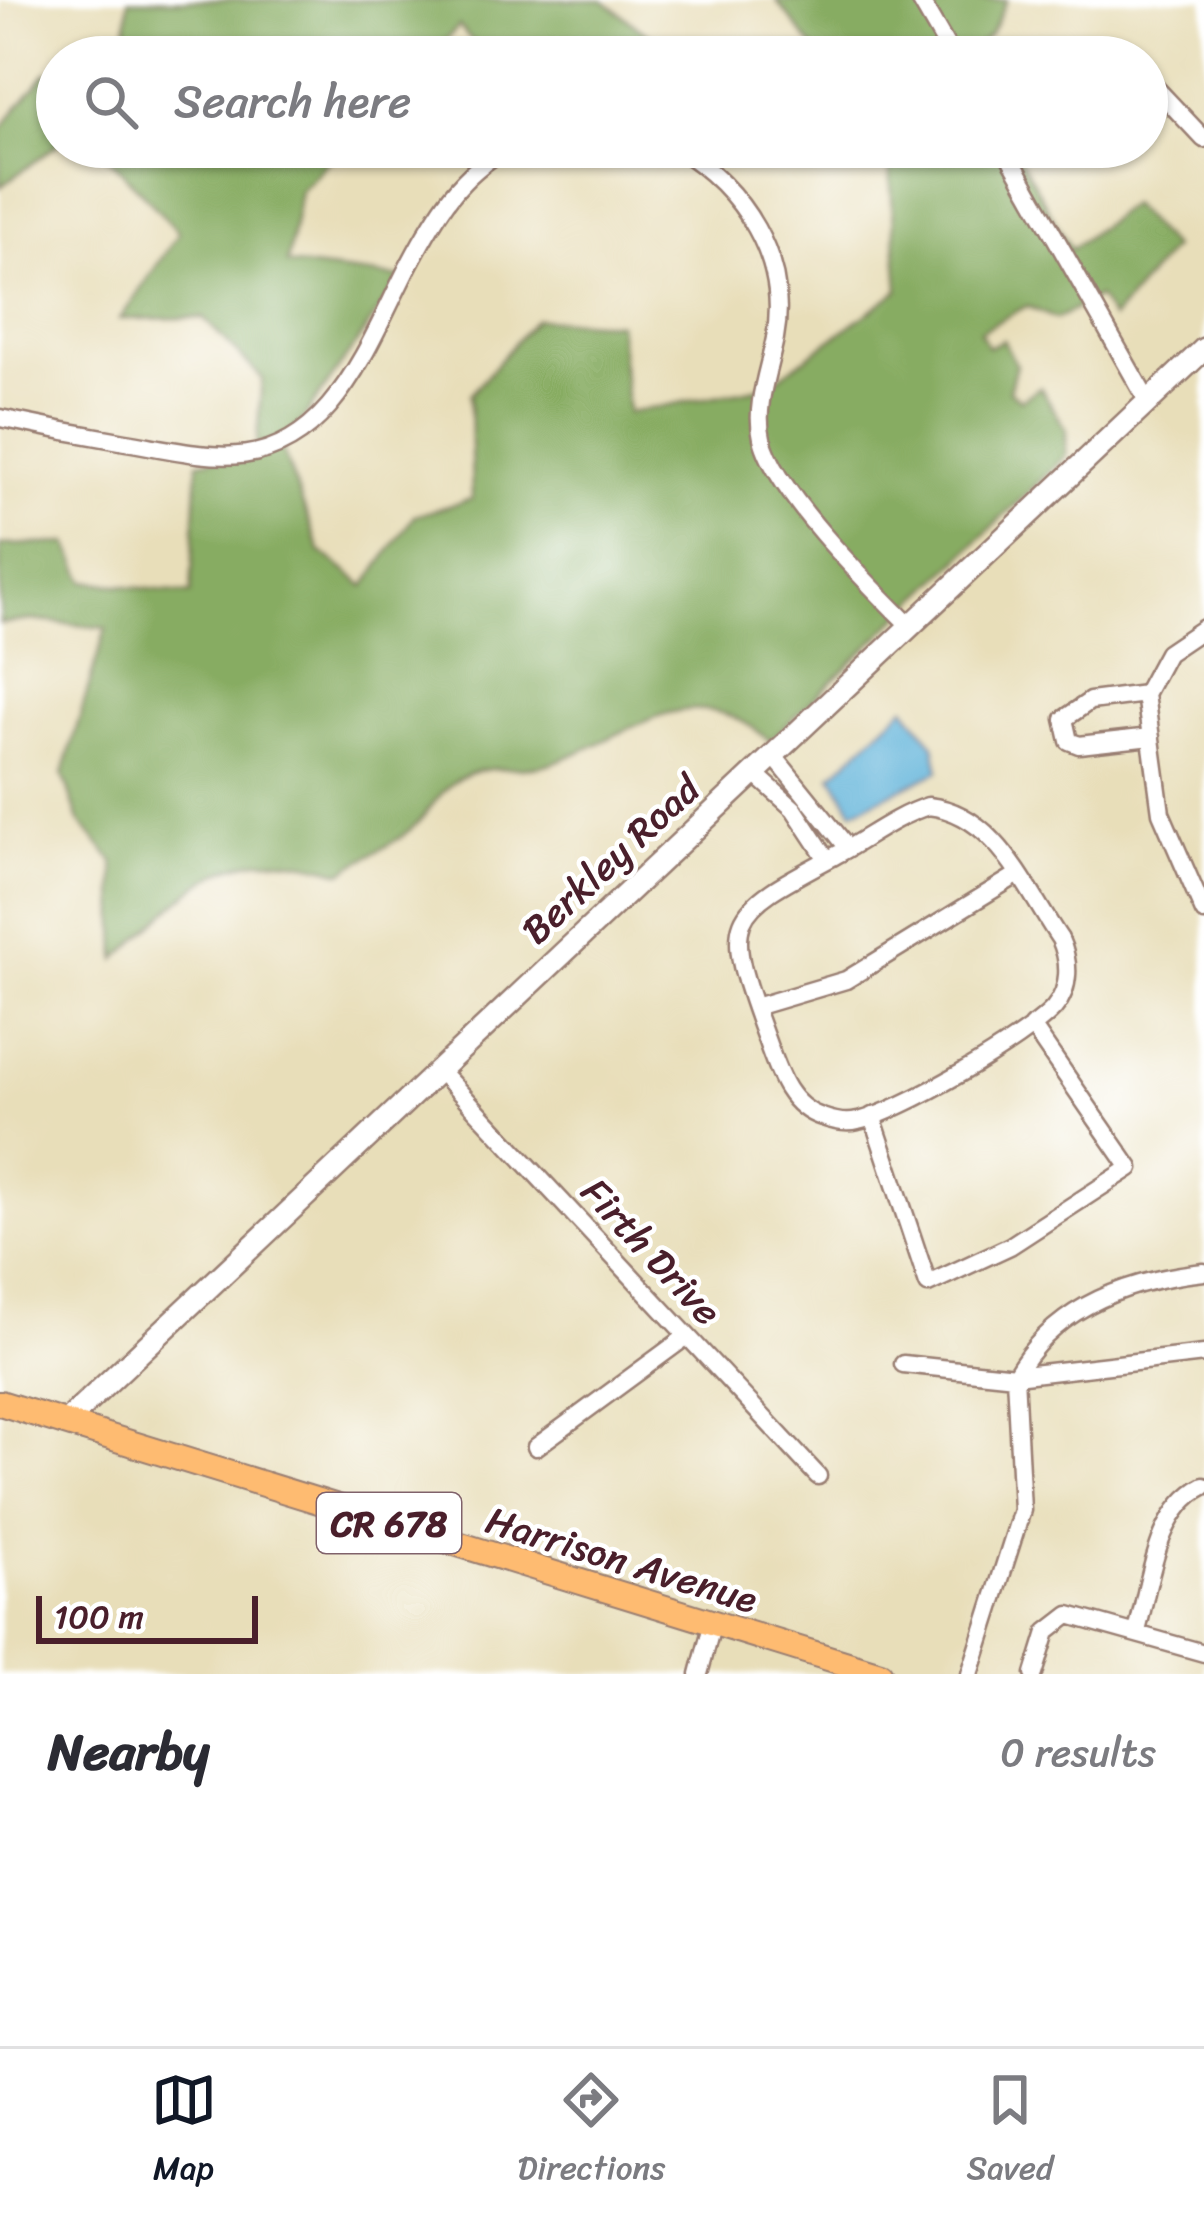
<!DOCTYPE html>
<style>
:root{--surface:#fff;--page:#f2f2f3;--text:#2b2b33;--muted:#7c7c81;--line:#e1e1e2;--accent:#111827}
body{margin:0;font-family:Sriracha,sans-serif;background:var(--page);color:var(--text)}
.scale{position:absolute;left:36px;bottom:30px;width:222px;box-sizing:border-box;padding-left:12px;border:6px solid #4a1f2b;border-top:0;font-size:33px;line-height:42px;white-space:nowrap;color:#4a1f2b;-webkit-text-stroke:9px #fff;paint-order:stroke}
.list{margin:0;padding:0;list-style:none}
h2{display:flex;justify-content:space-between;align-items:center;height:156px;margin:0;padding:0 48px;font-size:51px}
h2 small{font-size:39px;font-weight:400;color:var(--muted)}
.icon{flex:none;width:66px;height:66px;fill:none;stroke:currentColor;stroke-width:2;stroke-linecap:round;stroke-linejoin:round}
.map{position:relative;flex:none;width:1204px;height:1674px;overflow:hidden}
.search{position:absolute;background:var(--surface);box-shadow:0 3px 9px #0004;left:36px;right:36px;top:36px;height:132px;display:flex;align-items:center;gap:30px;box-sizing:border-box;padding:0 42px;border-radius:66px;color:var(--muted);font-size:45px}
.sheet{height:372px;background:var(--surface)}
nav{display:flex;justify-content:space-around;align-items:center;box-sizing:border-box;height:168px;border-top:3px solid var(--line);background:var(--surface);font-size:33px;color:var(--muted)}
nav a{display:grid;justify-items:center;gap:6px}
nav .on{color:var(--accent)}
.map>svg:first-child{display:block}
</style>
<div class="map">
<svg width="1204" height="1674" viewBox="0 0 1204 1674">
<rect width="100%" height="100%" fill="#fff"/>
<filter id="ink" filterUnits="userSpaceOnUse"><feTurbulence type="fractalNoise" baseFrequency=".00833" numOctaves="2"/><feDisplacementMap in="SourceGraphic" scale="24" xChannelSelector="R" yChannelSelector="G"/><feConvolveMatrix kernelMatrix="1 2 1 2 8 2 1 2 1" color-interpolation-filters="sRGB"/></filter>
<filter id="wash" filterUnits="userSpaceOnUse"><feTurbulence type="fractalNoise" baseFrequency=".004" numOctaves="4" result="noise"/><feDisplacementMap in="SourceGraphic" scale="48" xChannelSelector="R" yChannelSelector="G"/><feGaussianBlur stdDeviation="2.7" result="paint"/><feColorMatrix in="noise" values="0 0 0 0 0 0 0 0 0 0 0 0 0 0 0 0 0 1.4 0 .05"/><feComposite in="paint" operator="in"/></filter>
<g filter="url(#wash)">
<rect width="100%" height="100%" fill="#e8deb9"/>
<path fill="#87ac62" stroke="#686646" stroke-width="3" d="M128 0H603L675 55 487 57 459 26 429 57H125Z
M776 0H920L926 7 933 0H1007L991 34 964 57H820Z
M46 73H57V145L0 187V129Z
M99 147H342L300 191 287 264 402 278 282 449 320 551 365 586 414 516 472 499 470 395 535 319 618 323 628 413 767 386 899 290 888 147H1013L1071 249 1130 204 1172 248 1112 319 1098 297 1056 319 1027 306 980 331 988 347 1003 340 1016 365 1009 391 1021 400 1040 387 1066 429V456L770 741C688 669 630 739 548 764 522 772 491 764 466 775 443 786 436 802 420 820 402 841 366 856 342 872 227 836 197 885 117 959L114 862 79 821 63 774 106 628 31 620 0 624V545L68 543 85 581 191 594 198 462 256 451 262 378 203 318 120 319 179 233Z"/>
<path fill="#5cb1d8" stroke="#536882" stroke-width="3" d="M905 707 934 745 939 771 853 811 832 775Z"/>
</g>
<g filter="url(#ink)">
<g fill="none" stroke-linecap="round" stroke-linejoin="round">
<defs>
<path id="minor" d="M920 0 953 57
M1152 84 1204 139
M676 147C743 188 790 259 775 338 769 370 754 406 762 438 774 491 869 585 909 625
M1004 147 1148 402
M0 418C42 427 84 435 126 442 204 455 268 477 329 406 364 365 385 311 410 263 436 214 459 174 509 147
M1204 628 1167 653 1145 694 1161 813 1204 912
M1145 694 1090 701 1064 719 1069 741 1079 745 1151 737
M773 755 848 848
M754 773 794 809 827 859
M928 806C996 813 1025 888 1060 939 1070 961 1071 988 1054 1008 1026 1039 899 1113 858 1121 847 1124 833 1121 822 1117 787 1106 777 1069 766 1039 720 914 725 914 840 853 869 837 896 816 928 806Z
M755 1007 846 980 1017 875
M439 1070 818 1476
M872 1116 928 1284 1010 1246 1130 1168 1032 1026
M1204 1272C1129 1280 1054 1306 1015 1376L1204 1354
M903 1364 1015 1376 1022 1510 970 1674
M536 1447 687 1336
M1137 1631C1150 1583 1156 1510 1204 1486
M699 1674 712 1626
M1034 1674 1047 1632 1069 1615 1204 1653"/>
<path id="tertiary" d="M66 1422 1204 349"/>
<path id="primary" d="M0 1403 880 1674"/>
</defs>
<use href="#minor" stroke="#997e72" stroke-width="21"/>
<use href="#tertiary" stroke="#997e72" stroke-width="26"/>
<use href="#primary" stroke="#997e72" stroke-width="28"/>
<use href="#minor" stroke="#fff" stroke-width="16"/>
<use href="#tertiary" stroke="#fff" stroke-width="21"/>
<use href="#primary" stroke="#febb71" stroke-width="24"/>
</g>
</g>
<g text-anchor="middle" stroke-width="9" stroke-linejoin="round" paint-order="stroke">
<rect fill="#fff" stroke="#80626b" stroke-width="3" x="317" y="1493" width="144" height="60" rx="9"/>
<g font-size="36" font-weight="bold" fill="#4a1f2b">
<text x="389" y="1536">CR 678</text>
</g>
<g font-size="39" fill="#4a1f2b" stroke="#fff">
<text transform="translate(610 859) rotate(-43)" y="14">Berkley Road</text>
<text transform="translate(652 1251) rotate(47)" y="14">Firth Drive</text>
<text transform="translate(622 1559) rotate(17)" y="14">Harrison Avenue</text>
</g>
</g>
</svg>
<div class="scale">100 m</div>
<div class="search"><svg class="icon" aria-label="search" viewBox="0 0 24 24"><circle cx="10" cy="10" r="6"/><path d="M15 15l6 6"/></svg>Search here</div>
</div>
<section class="sheet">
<h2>Nearby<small>0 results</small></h2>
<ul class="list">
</ul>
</section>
<nav>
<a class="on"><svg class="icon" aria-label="map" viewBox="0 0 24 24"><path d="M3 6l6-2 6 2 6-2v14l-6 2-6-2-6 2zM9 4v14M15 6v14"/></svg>Map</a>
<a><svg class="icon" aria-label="directions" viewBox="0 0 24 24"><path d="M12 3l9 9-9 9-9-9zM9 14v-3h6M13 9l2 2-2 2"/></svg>Directions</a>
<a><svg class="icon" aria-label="saved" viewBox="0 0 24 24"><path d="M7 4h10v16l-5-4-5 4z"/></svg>Saved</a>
</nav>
